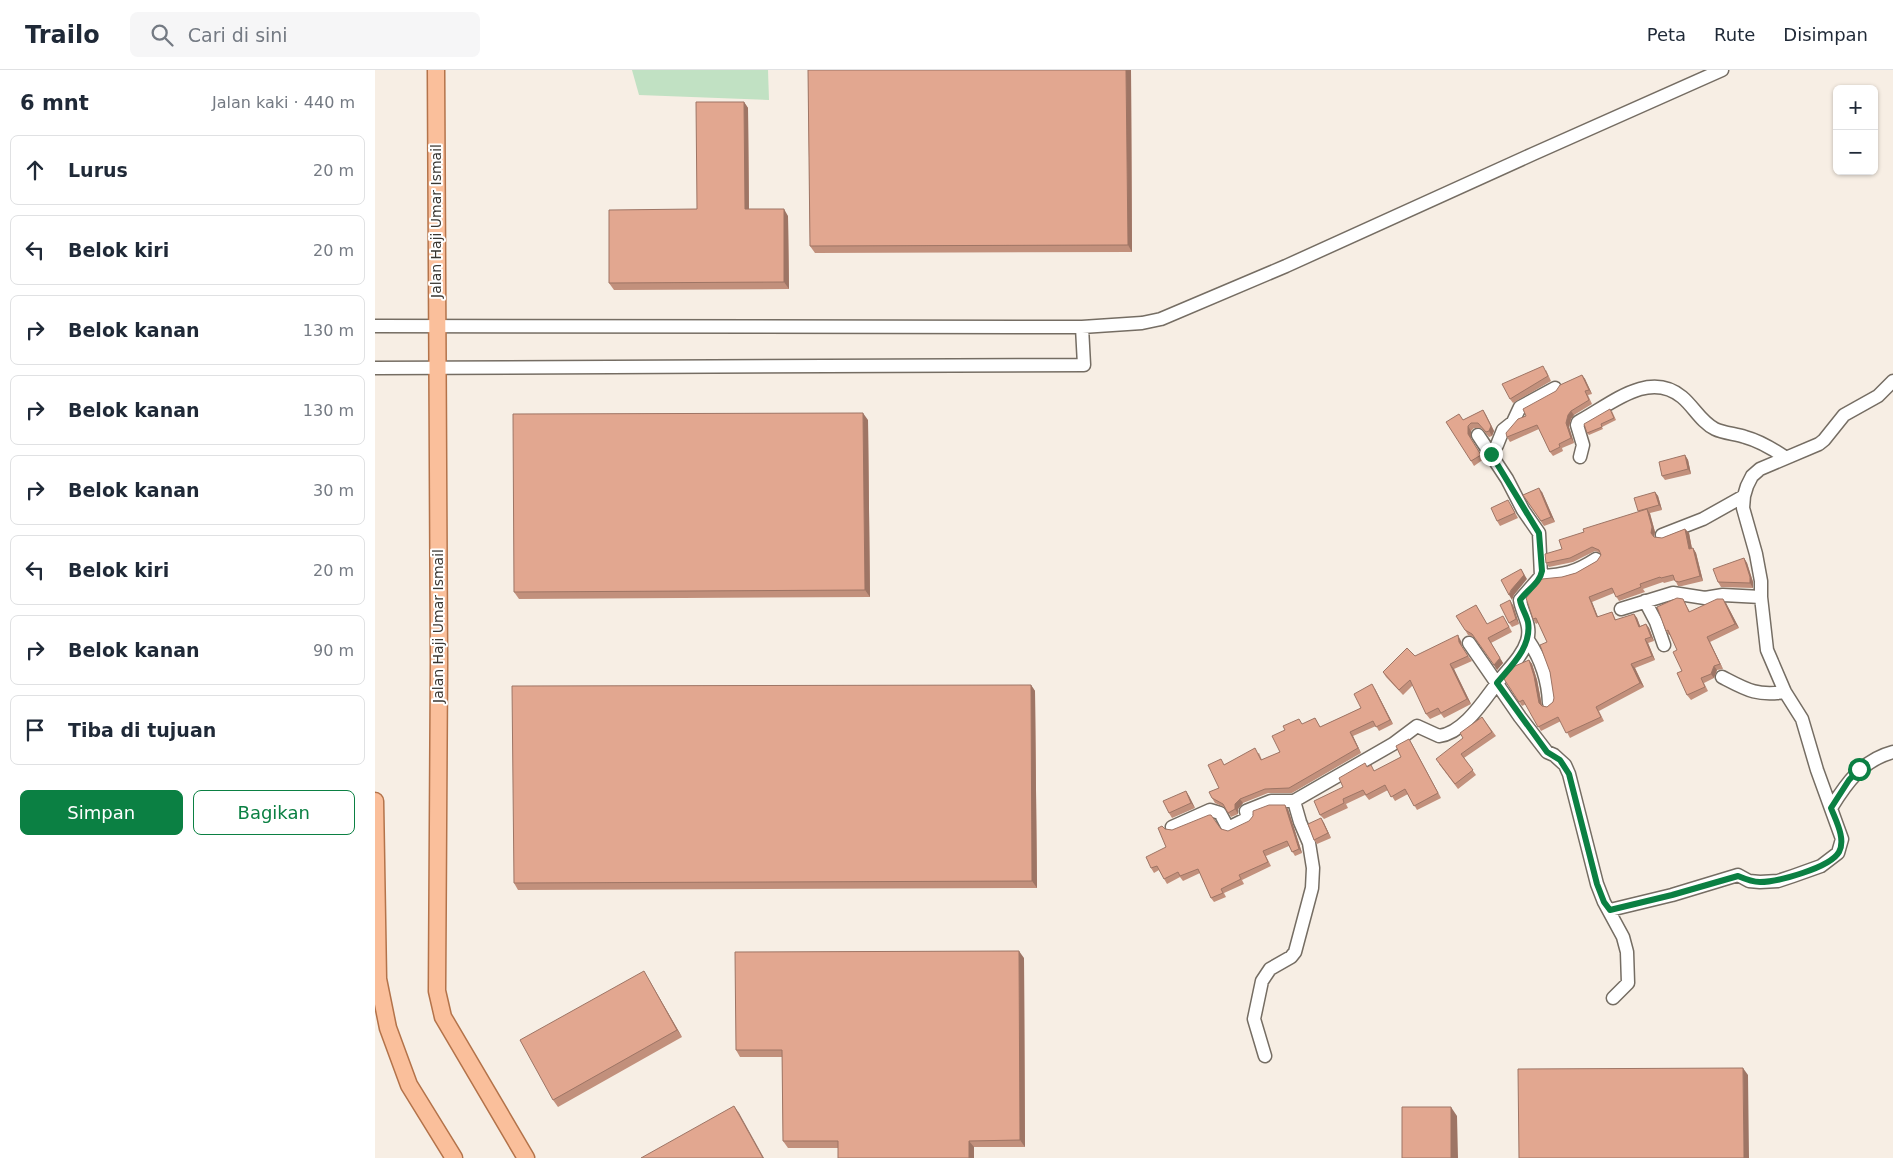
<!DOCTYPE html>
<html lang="id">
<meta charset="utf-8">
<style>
:root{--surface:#fff;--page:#f6f6f7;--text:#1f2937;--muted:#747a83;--line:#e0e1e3;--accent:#0b8043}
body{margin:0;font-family:"DejaVu Sans",sans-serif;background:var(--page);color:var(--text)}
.controls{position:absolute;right:15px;top:15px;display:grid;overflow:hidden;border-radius:8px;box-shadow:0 1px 4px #0004}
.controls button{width:45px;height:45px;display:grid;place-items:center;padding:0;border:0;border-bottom:1px solid var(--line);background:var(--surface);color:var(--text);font:25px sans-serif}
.stop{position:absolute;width:15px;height:15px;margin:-11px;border:4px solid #0b8043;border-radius:50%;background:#fff}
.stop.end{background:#0b8043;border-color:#fff;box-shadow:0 1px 5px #0008}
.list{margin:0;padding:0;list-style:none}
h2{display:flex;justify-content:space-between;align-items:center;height:65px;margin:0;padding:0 20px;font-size:21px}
h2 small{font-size:16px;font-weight:400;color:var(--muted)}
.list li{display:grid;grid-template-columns:32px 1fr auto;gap:15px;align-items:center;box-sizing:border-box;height:70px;margin:0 10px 10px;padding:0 10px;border:1px solid var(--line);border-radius:8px}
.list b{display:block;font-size:19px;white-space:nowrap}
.list em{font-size:16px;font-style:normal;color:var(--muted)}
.actions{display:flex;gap:10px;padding:15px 20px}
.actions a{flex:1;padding:11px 0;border:1px solid var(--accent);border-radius:8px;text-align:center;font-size:18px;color:var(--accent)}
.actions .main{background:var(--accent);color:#fff}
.icon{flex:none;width:28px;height:28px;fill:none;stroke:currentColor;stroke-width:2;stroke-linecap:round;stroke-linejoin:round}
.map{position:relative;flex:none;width:1518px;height:1088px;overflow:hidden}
header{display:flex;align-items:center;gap:30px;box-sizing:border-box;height:70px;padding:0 25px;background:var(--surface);border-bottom:1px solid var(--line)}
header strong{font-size:24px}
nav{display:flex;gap:28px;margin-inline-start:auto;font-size:18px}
.search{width:350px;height:45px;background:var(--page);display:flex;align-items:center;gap:12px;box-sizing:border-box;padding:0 18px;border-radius:8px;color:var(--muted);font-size:19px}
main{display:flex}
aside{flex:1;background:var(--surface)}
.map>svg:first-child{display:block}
</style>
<header>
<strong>Trailo</strong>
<div class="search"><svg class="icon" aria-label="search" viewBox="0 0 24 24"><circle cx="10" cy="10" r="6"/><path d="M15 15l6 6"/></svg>Cari di sini</div>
<nav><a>Peta</a><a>Rute</a><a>Disimpan</a></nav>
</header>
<main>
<aside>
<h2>6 mnt<small>Jalan kaki · 440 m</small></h2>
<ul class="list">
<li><svg class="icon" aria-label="ahead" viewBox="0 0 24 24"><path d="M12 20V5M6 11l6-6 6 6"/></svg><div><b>Lurus</b></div><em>20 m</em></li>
<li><svg class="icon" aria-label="left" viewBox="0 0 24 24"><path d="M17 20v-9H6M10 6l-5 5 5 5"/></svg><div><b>Belok kiri</b></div><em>20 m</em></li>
<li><svg class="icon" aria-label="right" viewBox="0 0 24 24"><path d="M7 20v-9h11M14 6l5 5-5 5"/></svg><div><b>Belok kanan</b></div><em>130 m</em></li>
<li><svg class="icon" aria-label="right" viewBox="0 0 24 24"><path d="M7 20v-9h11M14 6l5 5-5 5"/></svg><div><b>Belok kanan</b></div><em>130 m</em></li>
<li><svg class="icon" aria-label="right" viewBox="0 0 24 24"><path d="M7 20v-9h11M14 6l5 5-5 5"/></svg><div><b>Belok kanan</b></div><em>30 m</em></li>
<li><svg class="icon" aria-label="left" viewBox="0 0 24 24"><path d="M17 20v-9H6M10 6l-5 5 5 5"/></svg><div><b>Belok kiri</b></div><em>20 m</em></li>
<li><svg class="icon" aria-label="right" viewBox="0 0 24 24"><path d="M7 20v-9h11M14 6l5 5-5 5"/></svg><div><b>Belok kanan</b></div><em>90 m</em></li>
<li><svg class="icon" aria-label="arrive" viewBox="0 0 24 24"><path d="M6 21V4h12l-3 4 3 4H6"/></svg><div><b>Tiba di tujuan</b></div></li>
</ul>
<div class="actions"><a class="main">Simpan</a><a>Bagikan</a></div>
</aside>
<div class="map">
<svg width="1518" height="1088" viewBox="0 0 1518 1088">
<rect width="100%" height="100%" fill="#f7eee4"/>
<path fill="#c1e1c3" d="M257 0H393L394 30 264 25Z"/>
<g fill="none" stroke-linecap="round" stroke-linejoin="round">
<defs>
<path id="minor" d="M0 256 707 257 767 253 786 249 911 196 1158 84 1347 0
M0 298 709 295 707 257
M1116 384 1122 375 1128 360 1138 352 1145 337 1180 318
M1205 387 1208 375 1202 355 1203 352C1234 336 1273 299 1307 327 1319 337 1326 352 1340 359 1348 363 1361 364 1370 367 1385 371 1398 379 1411 388
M1287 465 1328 449 1369 426
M1166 506C1189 505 1201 502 1221 489
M1270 531 1281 552 1289 575
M1246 539 1298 523 1330 528 1348 525 1386 527
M1153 570C1166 589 1173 610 1174 633
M1094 573 1145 647 1172 682 1179 685 1190 695 1194 704 1222 814 1229 832 1248 867 1252 882 1253 913 1238 928
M1347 607C1372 620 1381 626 1410 622
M1456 738C1472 712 1488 690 1518 682
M797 757 835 740 845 743 852 756 855 757 873 748 871 741 896 731H919
M1235 840 1297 825 1363 805 1374 811 1385 812 1403 811 1418 806 1446 796 1463 783 1467 769 1442 700 1427 649 1410 622 1392 580 1386 527V511L1381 484 1368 438 1369 426 1372 416 1377 406 1385 399 1444 374 1449 370 1469 345 1503 326 1518 311
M890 986 879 949 887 911 895 899 916 887 920 882 937 818 938 798 934 773 925 752 919 731 1018 674 1042 656 1064 666C1089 663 1109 630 1123 612 1133 599 1147 587 1152 571 1157 555 1147 544 1145 530L1166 506 1164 463 1148 440 1132 409 1103 365"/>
<path id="major" d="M61 0 64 592 62 921 68 947 151 1088
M0 731 3 909 13 958 34 1015 79 1088"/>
</defs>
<use href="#minor" stroke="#756d63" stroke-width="15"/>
<use href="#major" stroke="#b4734a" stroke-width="19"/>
<use href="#minor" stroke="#fff" stroke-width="12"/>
<use href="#major" stroke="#fabf9b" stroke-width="16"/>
</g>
<path fill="#c2907c" d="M433 0H756L757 182 440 183 435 176Z
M369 32 373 38 374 139 413 146 414 219 239 220 234 213 322 139Z
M1171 300 1176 311 1138 333 1135 329Z
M1207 305 1210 309 1217 324 1213 325 1217 334 1199 345 1196 349 1194 357 1199 373 1187 378 1188 381 1178 386 1175 382 1164 359 1135 372 1132 367 1151 346 1181 321Z
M1108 340 1111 345 1119 361 1117 366 1114 367 1106 358H1099L1096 361V369L1109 389 1099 396 1096 391 1088 350Z
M1237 341 1241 350 1227 357 1228 359 1214 365 1212 363Z
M493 350 495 527 144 529 139 522Z
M1310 385 1313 390 1316 404 1290 410 1287 406Z
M1167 422 1180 452 1169 456 1148 425Z
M1280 422 1283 426 1287 440 1275 443 1280 462 1279 467 1287 468 1310 459 1314 463 1317 479 1318 478 1321 483 1328 511 1307 516H1303L1300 510 1289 513 1288 512 1268 519 1270 522 1244 531 1239 523 1217 532 1223 547 1237 542 1241 550 1259 544 1262 548 1265 556 1271 554 1274 558 1279 571 1273 573 1280 590 1260 598 1269 617 1224 641 1229 651 1195 668 1186 651 1166 661 1151 634 1147 636 1129 609 1154 590 1157 594 1162 610 1167 635 1172 637 1178 632 1179 628 1172 572 1163 553 1161 554 1158 549 1187 507 1201 503 1222 491 1226 485V483L1220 481 1198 492 1174 497 1171 493 1187 479 1209 462 1264 442Z
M1136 435 1143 448 1125 456 1122 451Z
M1369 488 1372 493 1378 512V518L1346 517 1343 512Z
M1308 529 1315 542 1351 533 1364 558 1335 572 1348 599 1342 600 1339 608 1329 613 1333 621 1316 630 1312 625 1302 580 1295 565H1294L1291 561Z
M1101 535 1112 554 1131 551 1137 562 1116 573 1128 593 1122 600 1101 568 1093 565 1090 560Z
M1138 535 1144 554 1137 557 1134 553Z
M1086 571 1087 577 1097 591 1079 599 1096 634 1069 648 1066 644 1055 649 1051 644 1038 615 1028 625 1011 607 1008 602 1040 586Z
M656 615 660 621 662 818 143 820 139 813Z
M1000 619 1018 654 1004 661 1001 656 978 666 986 683 917 723H893L868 733 863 739V744L856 747 851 738 840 733 837 728 844 718 850 694 884 683 887 690 905 682 928 654 940 648 945 657 971 645 986 638Z
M1107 647 1121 666 1089 688 1101 705 1083 719 1064 694Z
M1034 669 1066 728 1042 740 1033 724 1020 731 1013 720 994 730 990 725 971 734 973 738 949 749 945 745 968 717 993 697 1000 701 1026 687Z
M811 721 814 726 820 738 797 748 794 743Z
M913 739 927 783 920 786 914 776 891 786 896 796 867 810 869 814 849 823 851 827 839 832 836 828 825 803 808 811 805 807 792 814 784 800 779 803 776 798 791 777 790 759 797 760 846 759 853 761Z
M946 748 949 753 956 768 942 774 939 770Z
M649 888 650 1077H599V1088H463V1078H413L408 1071 407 987H365L361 980Z
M273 908 307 967 183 1037 178 1030Z"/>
<path fill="#9e7565" d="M751 0H756L757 182 753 175Z
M369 32 373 38 374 146 370 139Z
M409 139 413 146 414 219 409 212Z
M1207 305 1210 309 1217 324 1214 320Z
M1108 340 1111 345 1119 361 1117 366 1114 361Z
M1196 341 1199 345 1196 349 1194 357 1199 373 1196 368 1191 353 1193 345Z
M488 343 493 350 495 527 490 520Z
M1093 356 1096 361V369L1109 389 1093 364Z
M1310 385 1313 390 1316 404 1313 399Z
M1164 418 1167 422 1180 452 1176 447Z
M1280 422 1283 426 1287 440 1284 435Z
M1272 439 1275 444 1280 462 1279 467 1276 463Z
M1310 459 1314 463 1318 484 1314 479Z
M1318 478 1321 483 1328 511 1325 506Z
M1369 488 1372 493 1378 512V518L1375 513Z
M1146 499 1152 509 1139 525 1137 530 1134 525Z
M1214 527 1217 532 1225 552 1222 547Z
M1348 529 1351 533 1364 558 1360 554Z
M1135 530 1138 535 1144 554 1141 549Z
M1259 544 1262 548 1267 561 1264 557Z
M1271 554 1274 558 1279 571 1276 567Z
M1083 565 1086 571 1087 577 1084 572Z
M1332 567 1335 572 1348 599 1345 594Z
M1113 568 1128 593 1122 600 1119 595Z
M1270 569 1273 573 1280 590 1277 586Z
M1154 590 1157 594 1162 610 1167 637 1164 633Z
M1075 594 1079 599 1096 634 1092 629Z
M1256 594 1260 598 1269 617 1265 613Z
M1339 596 1342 600 1339 608 1336 604Z
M997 614 1000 619 1018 654 1015 650Z
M656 615 660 621 662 818 657 811Z
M975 662 978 666 986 683 983 678Z
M1034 669 1037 674 1066 728 1063 723Z
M811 721 814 726 820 738 816 733Z
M865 729 868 733 863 739V744L860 739V734Z
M910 735 913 739 927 783 924 779Z
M946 748 949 753 956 768 953 763Z
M644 881 649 888 650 1077 645 1070Z
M269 901 273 908 307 967 302 960Z
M1368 998 1373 1005 1374 1088H1369Z
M359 1036 364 1043 389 1088H388Z
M1076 1037 1082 1046 1083 1088H1076Z
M594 1071 599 1077V1088H594Z"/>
<path fill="#e2a790" stroke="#9e7565" d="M433 0H751L753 175 435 176Z
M321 32H369L370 139H409V212L234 213V140L322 139Z
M1168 296 1173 306 1135 329 1127 314Z
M1207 305 1214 320 1210 321 1214 330 1196 341 1193 345 1191 353 1196 368 1184 374 1185 377 1175 382 1162 355 1132 367 1131 363 1143 349 1151 346 1148 339 1181 321 1185 315Z
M1235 339 1239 348 1226 354 1227 357 1212 363 1209 354Z
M1108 340 1116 356 1114 361 1111 362 1103 353H1096L1093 356V364L1106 385 1096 391 1071 352 1084 344 1088 350Z
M488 343 490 520 139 522 138 344Z
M1310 385 1313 399 1287 406 1284 392Z
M1164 418 1176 447 1166 451 1148 425Z
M1280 422 1284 435 1263 441 1259 428Z
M1133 430 1140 443 1122 451 1116 438Z
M1272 439 1277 457 1276 463 1279 467 1287 468 1310 459 1314 479 1318 478 1325 506 1304 512 1300 511 1298 505 1286 508 1285 507 1265 514 1266 517 1241 527 1237 518 1214 527 1222 547 1237 542 1240 550 1259 544 1264 557 1271 554 1276 567 1270 569 1277 586 1256 594 1265 613 1221 637 1226 647 1191 663 1183 647 1163 657 1148 630 1144 632 1129 609 1140 596 1154 590 1159 606 1164 633 1167 636 1172 637 1178 632 1179 628 1175 602 1165 575 1172 572 1161 548 1158 549 1151 528 1167 509 1187 507 1201 503 1222 491 1226 485 1224 480 1217 477 1195 488 1171 493 1170 484 1187 479 1184 470 1209 462 1208 459Z
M1369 488 1375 507V513L1343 512 1338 499Z
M1146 499 1149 505 1136 520 1134 525 1126 510Z
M1302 528 1308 529 1314 542 1342 529H1348L1360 554 1332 567 1345 594 1339 596 1336 604 1326 608 1330 617 1312 625 1302 603 1307 601 1298 582 1302 580 1293 560 1291 561 1282 537Z
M1135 530 1141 549 1134 553 1125 535Z
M1101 535 1112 554 1128 546 1134 557 1113 568 1125 588 1119 595 1097 564 1090 560 1081 546Z
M1083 565 1084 572 1093 586 1075 594 1092 629 1066 643 1063 638 1051 644 1035 610 1024 620 1008 602 1032 578 1040 586Z
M997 614 1015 650 1001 657 998 651 975 662 983 678 914 718 890 719 865 729 860 734V739L853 743 848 734 837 728 834 722 844 718 833 695 846 689 849 695 880 678 886 690 905 682 897 666 910 660 908 656 924 649 927 654 940 648 945 657 971 645 986 638 979 624Z
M656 615 657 811 139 813 137 616Z
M1107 647 1117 662 1086 684 1098 700 1080 714 1061 689 1088 668 1085 663Z
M1034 669 1063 723 1039 736 1030 719 1016 727 1010 715 991 725 988 720 968 729 969 733 945 745 939 731 968 717 964 708 990 693 992 697 996 695 999 701 1026 687 1021 676Z
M811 721 816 733 794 743 788 731Z
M894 735H910L924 779 917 782 912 771 888 781 893 792 864 805 866 809 846 819 848 823 836 828 823 799 805 806 803 802 789 809 782 796 776 798 771 787 791 777 783 758 787 756 790 759 797 760 834 745H836L846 759 853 761 874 751 878 746V741Z
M946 748 953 763 939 770 933 754Z
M644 881 645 1070 594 1071V1088H463V1071H408L407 980H361L360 882Z
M269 901 302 960 178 1030 145 970Z
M1368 998 1369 1088H1144L1143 999Z
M359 1036 388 1088H266Z
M1027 1037H1076V1088H1027Z"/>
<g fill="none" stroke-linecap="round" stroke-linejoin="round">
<path stroke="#0b8043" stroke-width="6" d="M1116 384 1164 463 1167 501C1165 513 1152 520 1145 530 1146 537 1151 544 1153 552 1157 577 1136 596 1122 613L1172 682 1185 690 1194 704 1222 814 1229 832 1235 840 1297 825 1363 806C1370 809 1377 812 1385 812 1402 812 1455 798 1464 782 1471 769 1461 751 1456 738L1474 710 1484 699"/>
</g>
<g text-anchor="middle" stroke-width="4" stroke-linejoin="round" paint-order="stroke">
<g font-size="14" fill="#393631" stroke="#fff">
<text transform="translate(61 151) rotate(-90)" y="5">Jalan Haji Umar Ismail</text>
<text transform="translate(63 556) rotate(-90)" y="5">Jalan Haji Umar Ismail</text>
</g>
</g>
</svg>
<div class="controls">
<button>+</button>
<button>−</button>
</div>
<div class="stop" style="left:1484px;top:699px"></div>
<div class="stop end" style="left:1116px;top:384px"></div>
</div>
</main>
